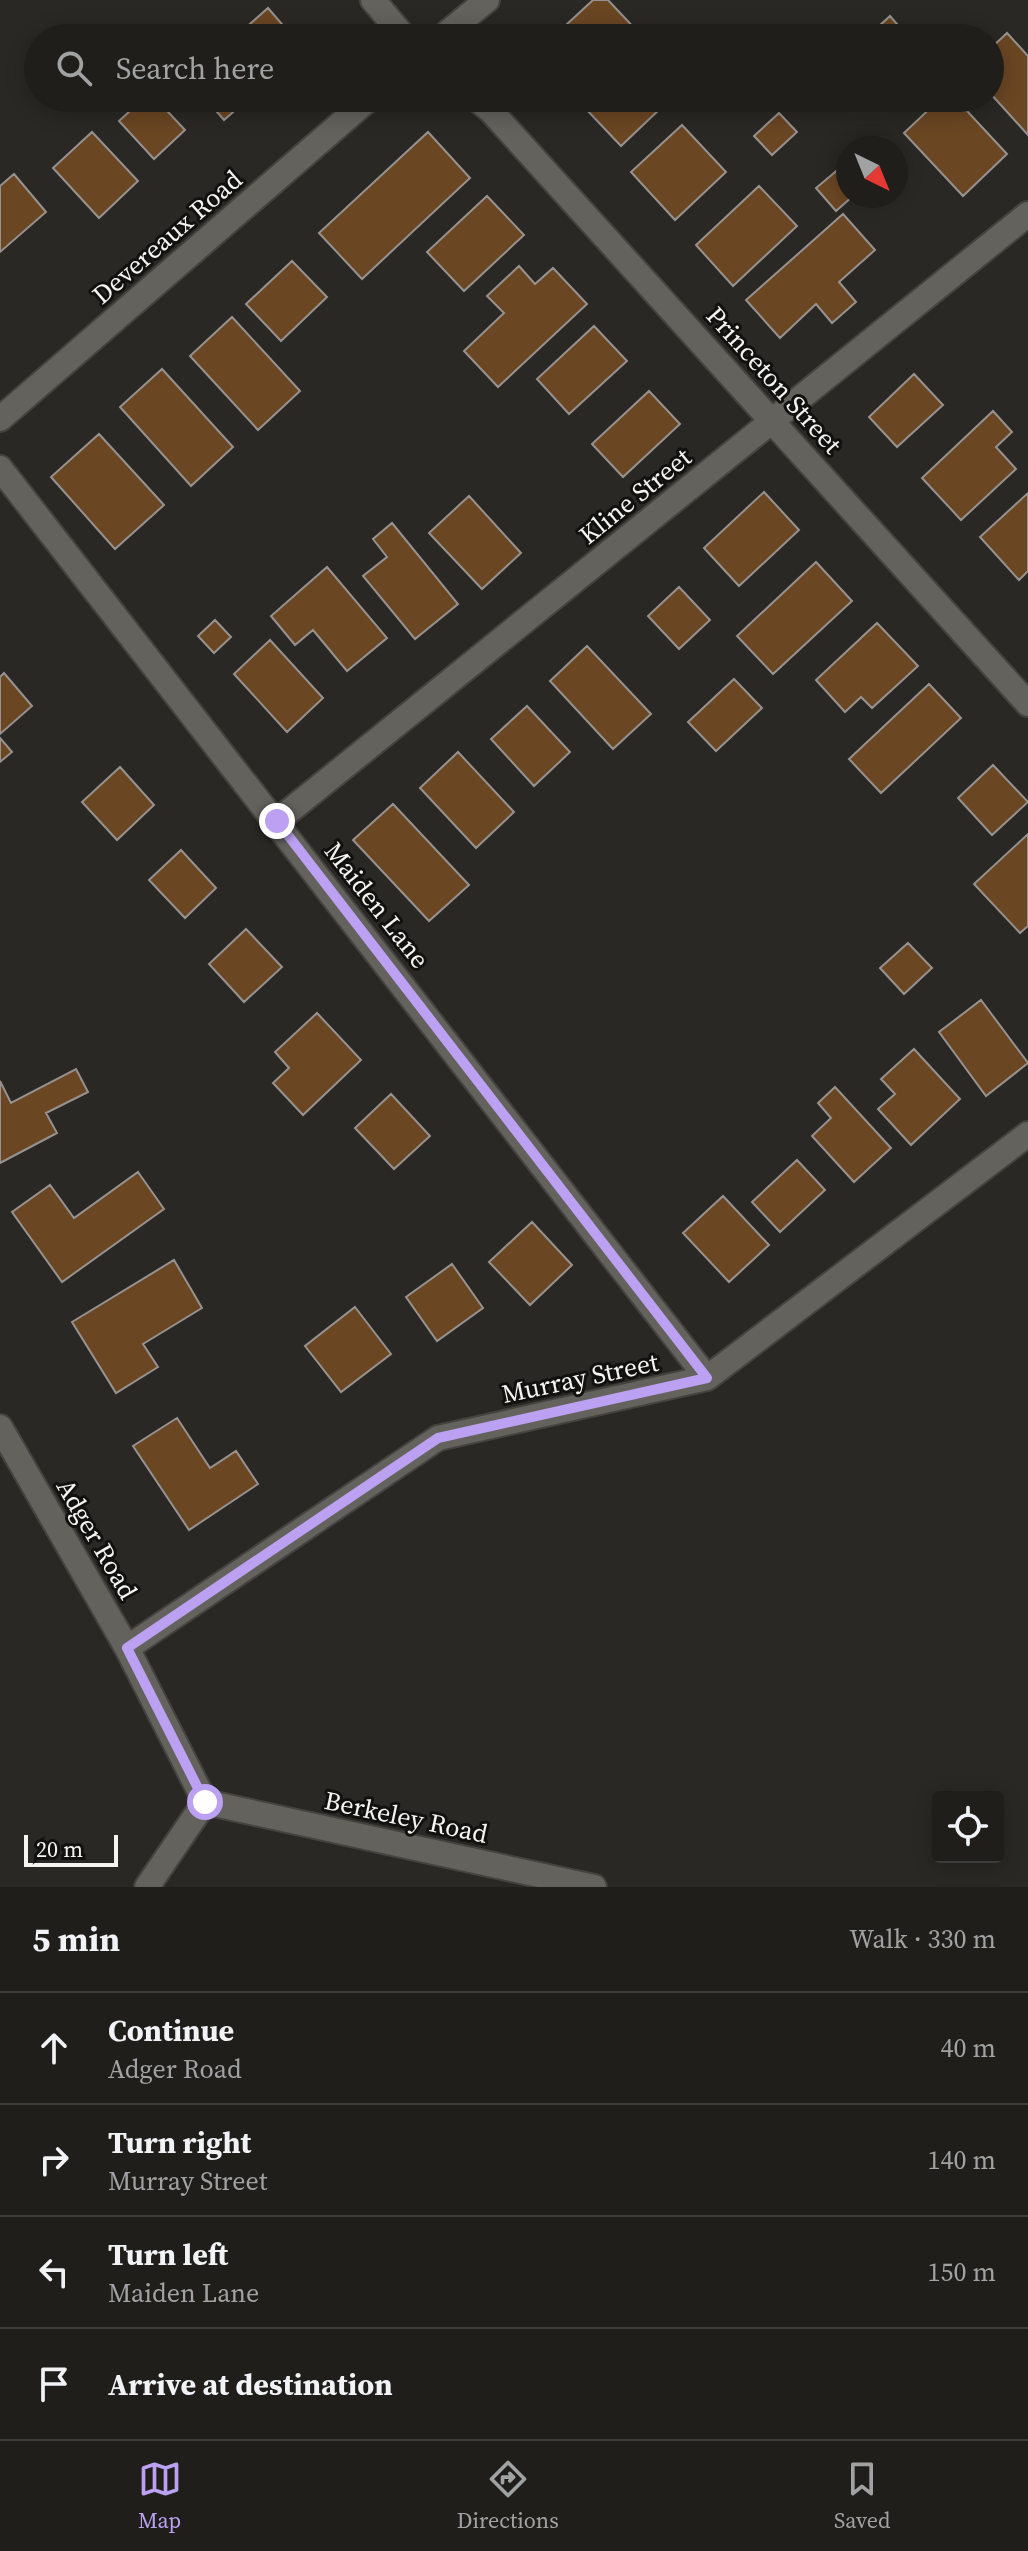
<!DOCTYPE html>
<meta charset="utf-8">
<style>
:root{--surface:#1f1e1b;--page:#272724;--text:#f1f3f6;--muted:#a1a2a3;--line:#3c3c3a;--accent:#bca0f2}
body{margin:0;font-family:"Source Serif 4",serif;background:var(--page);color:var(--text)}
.controls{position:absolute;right:24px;bottom:24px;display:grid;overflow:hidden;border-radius:8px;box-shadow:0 4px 20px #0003}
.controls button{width:72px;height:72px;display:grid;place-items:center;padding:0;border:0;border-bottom:2px solid var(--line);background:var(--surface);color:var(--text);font:40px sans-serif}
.compass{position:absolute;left:836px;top:136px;width:72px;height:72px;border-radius:50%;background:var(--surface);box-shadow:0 4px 20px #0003;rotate:137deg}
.scale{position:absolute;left:24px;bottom:20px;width:94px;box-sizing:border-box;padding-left:8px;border:4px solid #f5f4f1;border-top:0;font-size:22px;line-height:28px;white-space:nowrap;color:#f5f4f1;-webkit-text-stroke:6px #11110f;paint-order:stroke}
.stop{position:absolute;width:24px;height:24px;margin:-18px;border:6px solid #bca0f2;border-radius:50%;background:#fff}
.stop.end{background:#bca0f2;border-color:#fff;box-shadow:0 2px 8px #0008}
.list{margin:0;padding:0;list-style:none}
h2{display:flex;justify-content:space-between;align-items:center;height:104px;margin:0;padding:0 32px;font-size:34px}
h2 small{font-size:26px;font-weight:400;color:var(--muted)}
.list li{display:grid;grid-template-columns:52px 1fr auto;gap:24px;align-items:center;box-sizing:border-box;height:112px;padding:0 32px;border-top:2px solid var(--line)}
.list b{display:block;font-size:30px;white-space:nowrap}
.list p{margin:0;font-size:26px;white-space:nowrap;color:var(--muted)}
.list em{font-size:26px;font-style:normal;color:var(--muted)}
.icon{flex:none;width:44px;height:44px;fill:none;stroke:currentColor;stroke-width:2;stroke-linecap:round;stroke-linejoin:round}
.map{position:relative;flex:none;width:1028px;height:1887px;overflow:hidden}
.search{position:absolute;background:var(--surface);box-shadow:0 4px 20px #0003;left:24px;right:24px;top:24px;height:88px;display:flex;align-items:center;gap:20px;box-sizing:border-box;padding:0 28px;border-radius:44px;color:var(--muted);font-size:30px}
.sheet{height:552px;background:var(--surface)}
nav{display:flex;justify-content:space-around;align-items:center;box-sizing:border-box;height:112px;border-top:2px solid var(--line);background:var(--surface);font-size:22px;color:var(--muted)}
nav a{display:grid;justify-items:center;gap:4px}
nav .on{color:var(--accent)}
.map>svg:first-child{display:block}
</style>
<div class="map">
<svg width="1028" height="1887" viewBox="0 0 1028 1887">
<rect width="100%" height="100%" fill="#292824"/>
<path fill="#6a4623" stroke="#97928f" stroke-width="2" d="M593 0H608L639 33 634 38H552Z
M268 8 294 38H234Z
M890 16 909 38H866Z
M1007 33 1028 56V135L990 93V49Z
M144 98H155L185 130 154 159 119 121Z
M205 98H249L224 120Z
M593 98H653L662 107 621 146 584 107Z
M941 98H955L1007 154 963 196 904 133Z
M779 113 797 132 772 155 754 136Z
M682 125 726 172 675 220 631 172Z
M92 132 138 181 99 218 53 168Z
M428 132 470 178 362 279 319 233Z
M840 168 848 177V196H853L836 211 816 188Z
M14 174 46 212 0 252V186Z
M759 186 797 226 733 286 696 245Z
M487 196 524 235 464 291 427 252Z
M843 214 875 250 839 282 856 302 832 323 816 304 780 338 746 300Z
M292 261 327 297 281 341 246 304Z
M519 266 535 284 553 268 587 304 498 387 464 351 504 313 487 296Z
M232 317 300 391 258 430 190 356Z
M594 326 627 361 569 414 537 379Z
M162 369 233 447 191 486 120 407Z
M914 374 943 405 897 447 869 417Z
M649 391 680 424 623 477 592 444Z
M993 411 1012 432 996 447 1016 469 961 520 922 478Z
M99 434 164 505 115 549 51 477Z
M764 492 799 530 739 586 704 548Z
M1028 493V571L1019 580 980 537Z
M469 496 521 553 482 589 429 533Z
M392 523 458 604 415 639 363 576 387 557 373 539Z
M816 562 852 601 773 674 737 636Z
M327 567 387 638 347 671 313 630 295 645 271 616Z
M679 587 710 620 679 649 648 616Z
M215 620 231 637 214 653 198 636Z
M877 623 918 666 872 708 861 697 845 712 816 680Z
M270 640 323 698 287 732 234 674Z
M587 646 651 714 613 749 550 681Z
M4 673 32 706 0 734V677Z
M734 679 762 708 716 751 688 722Z
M929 684 961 718 881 793 849 759Z
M527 706 570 752 534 786 491 739Z
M0 738 12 752 0 762Z
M458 752 514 812 476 848 420 788Z
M993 765 1028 802 992 835 958 798Z
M120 767 154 805 117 840 82 802Z
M393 804 469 885 429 921 353 840Z
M1028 834V926L1020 933 974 884Z
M181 850 216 888 185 918 149 880Z
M246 929 282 967 244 1002 209 964Z
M908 943 932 968 904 994 880 968Z
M981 1000 1028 1063 986 1096 939 1032Z
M317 1013 361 1060 303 1115 273 1083 289 1068 275 1052Z
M914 1049 960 1099 911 1145 878 1109 895 1094 881 1079Z
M76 1069 88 1092 46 1113 57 1133 0 1163V1081L11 1103Z
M835 1087 891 1148 854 1182 812 1136 831 1118 818 1103Z
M391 1094 430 1136 394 1169 355 1128Z
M797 1160 825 1190 780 1232 752 1202Z
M138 1172 164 1209 62 1282 12 1212 50 1185 74 1218Z
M723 1196 769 1245 729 1282 683 1233Z
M532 1222 572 1265 530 1305 489 1262Z
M174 1260 202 1308 143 1344 158 1367 116 1393 72 1322Z
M452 1264 483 1308 437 1341 406 1297Z
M355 1307 391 1354 341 1392 305 1346Z
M177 1418 210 1468 236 1451 258 1484 189 1530 133 1446Z"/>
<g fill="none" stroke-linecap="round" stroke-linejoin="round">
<defs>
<path id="street" d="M373 0 405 38
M441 38 487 0
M475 98 491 111 1028 704
M0 419 370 98
M0 468 707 1378
M277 821 1028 214
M0 1427 127 1648 205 1802 147 1887
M127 1648 438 1438 707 1378 1028 1134
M205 1802 594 1887"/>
</defs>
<use href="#street" stroke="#44433f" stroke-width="28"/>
<use href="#street" stroke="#63625d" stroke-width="24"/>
</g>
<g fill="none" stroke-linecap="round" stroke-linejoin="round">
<path stroke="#bca0f2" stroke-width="10" d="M205 1802 127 1648 438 1438 707 1378 277 821"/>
</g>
<g text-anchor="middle" stroke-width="6" stroke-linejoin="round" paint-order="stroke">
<g font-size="26" fill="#f5f4f1" stroke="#11110f">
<text transform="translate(167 237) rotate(-41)" y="9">Devereaux Road</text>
<text transform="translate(774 380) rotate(48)" y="9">Princeton Street</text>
<text transform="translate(635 496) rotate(-39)" y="9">Kline Street</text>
<text transform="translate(377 905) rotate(52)" y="9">Maiden Lane</text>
<text transform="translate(580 1378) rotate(-12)" y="9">Murray Street</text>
<text transform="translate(97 1539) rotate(60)" y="9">Adger Road</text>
<text transform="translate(406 1817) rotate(12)" y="9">Berkeley Road</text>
</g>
</g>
</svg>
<div class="controls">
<button><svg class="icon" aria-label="locate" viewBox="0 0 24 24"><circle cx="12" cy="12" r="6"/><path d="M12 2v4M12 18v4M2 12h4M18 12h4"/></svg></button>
</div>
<svg class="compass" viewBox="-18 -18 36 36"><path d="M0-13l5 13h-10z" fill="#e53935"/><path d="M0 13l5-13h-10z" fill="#a1a2a3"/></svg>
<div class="scale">20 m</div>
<div class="stop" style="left:205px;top:1802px"></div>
<div class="stop end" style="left:277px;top:821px"></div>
<div class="search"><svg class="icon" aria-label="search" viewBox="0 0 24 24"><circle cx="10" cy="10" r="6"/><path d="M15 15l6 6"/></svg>Search here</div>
</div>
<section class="sheet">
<h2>5 min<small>Walk · 330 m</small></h2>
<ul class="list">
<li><svg class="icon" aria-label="ahead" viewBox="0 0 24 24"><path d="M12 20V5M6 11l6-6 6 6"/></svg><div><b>Continue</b><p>Adger Road</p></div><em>40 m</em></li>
<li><svg class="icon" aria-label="right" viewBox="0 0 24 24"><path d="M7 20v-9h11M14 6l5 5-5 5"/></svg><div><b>Turn right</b><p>Murray Street</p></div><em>140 m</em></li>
<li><svg class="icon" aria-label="left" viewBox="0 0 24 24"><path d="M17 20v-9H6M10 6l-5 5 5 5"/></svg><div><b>Turn left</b><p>Maiden Lane</p></div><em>150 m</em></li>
<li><svg class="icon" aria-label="arrive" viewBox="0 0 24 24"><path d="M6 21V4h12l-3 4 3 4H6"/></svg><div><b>Arrive at destination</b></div></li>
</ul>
</section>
<nav>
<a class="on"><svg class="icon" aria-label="map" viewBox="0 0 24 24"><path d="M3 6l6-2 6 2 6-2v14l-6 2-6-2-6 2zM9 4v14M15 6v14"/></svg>Map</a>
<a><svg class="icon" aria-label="directions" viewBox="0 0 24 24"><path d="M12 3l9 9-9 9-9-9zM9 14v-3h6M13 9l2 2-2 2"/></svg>Directions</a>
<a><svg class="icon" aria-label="saved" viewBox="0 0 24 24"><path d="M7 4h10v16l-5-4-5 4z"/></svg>Saved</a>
</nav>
